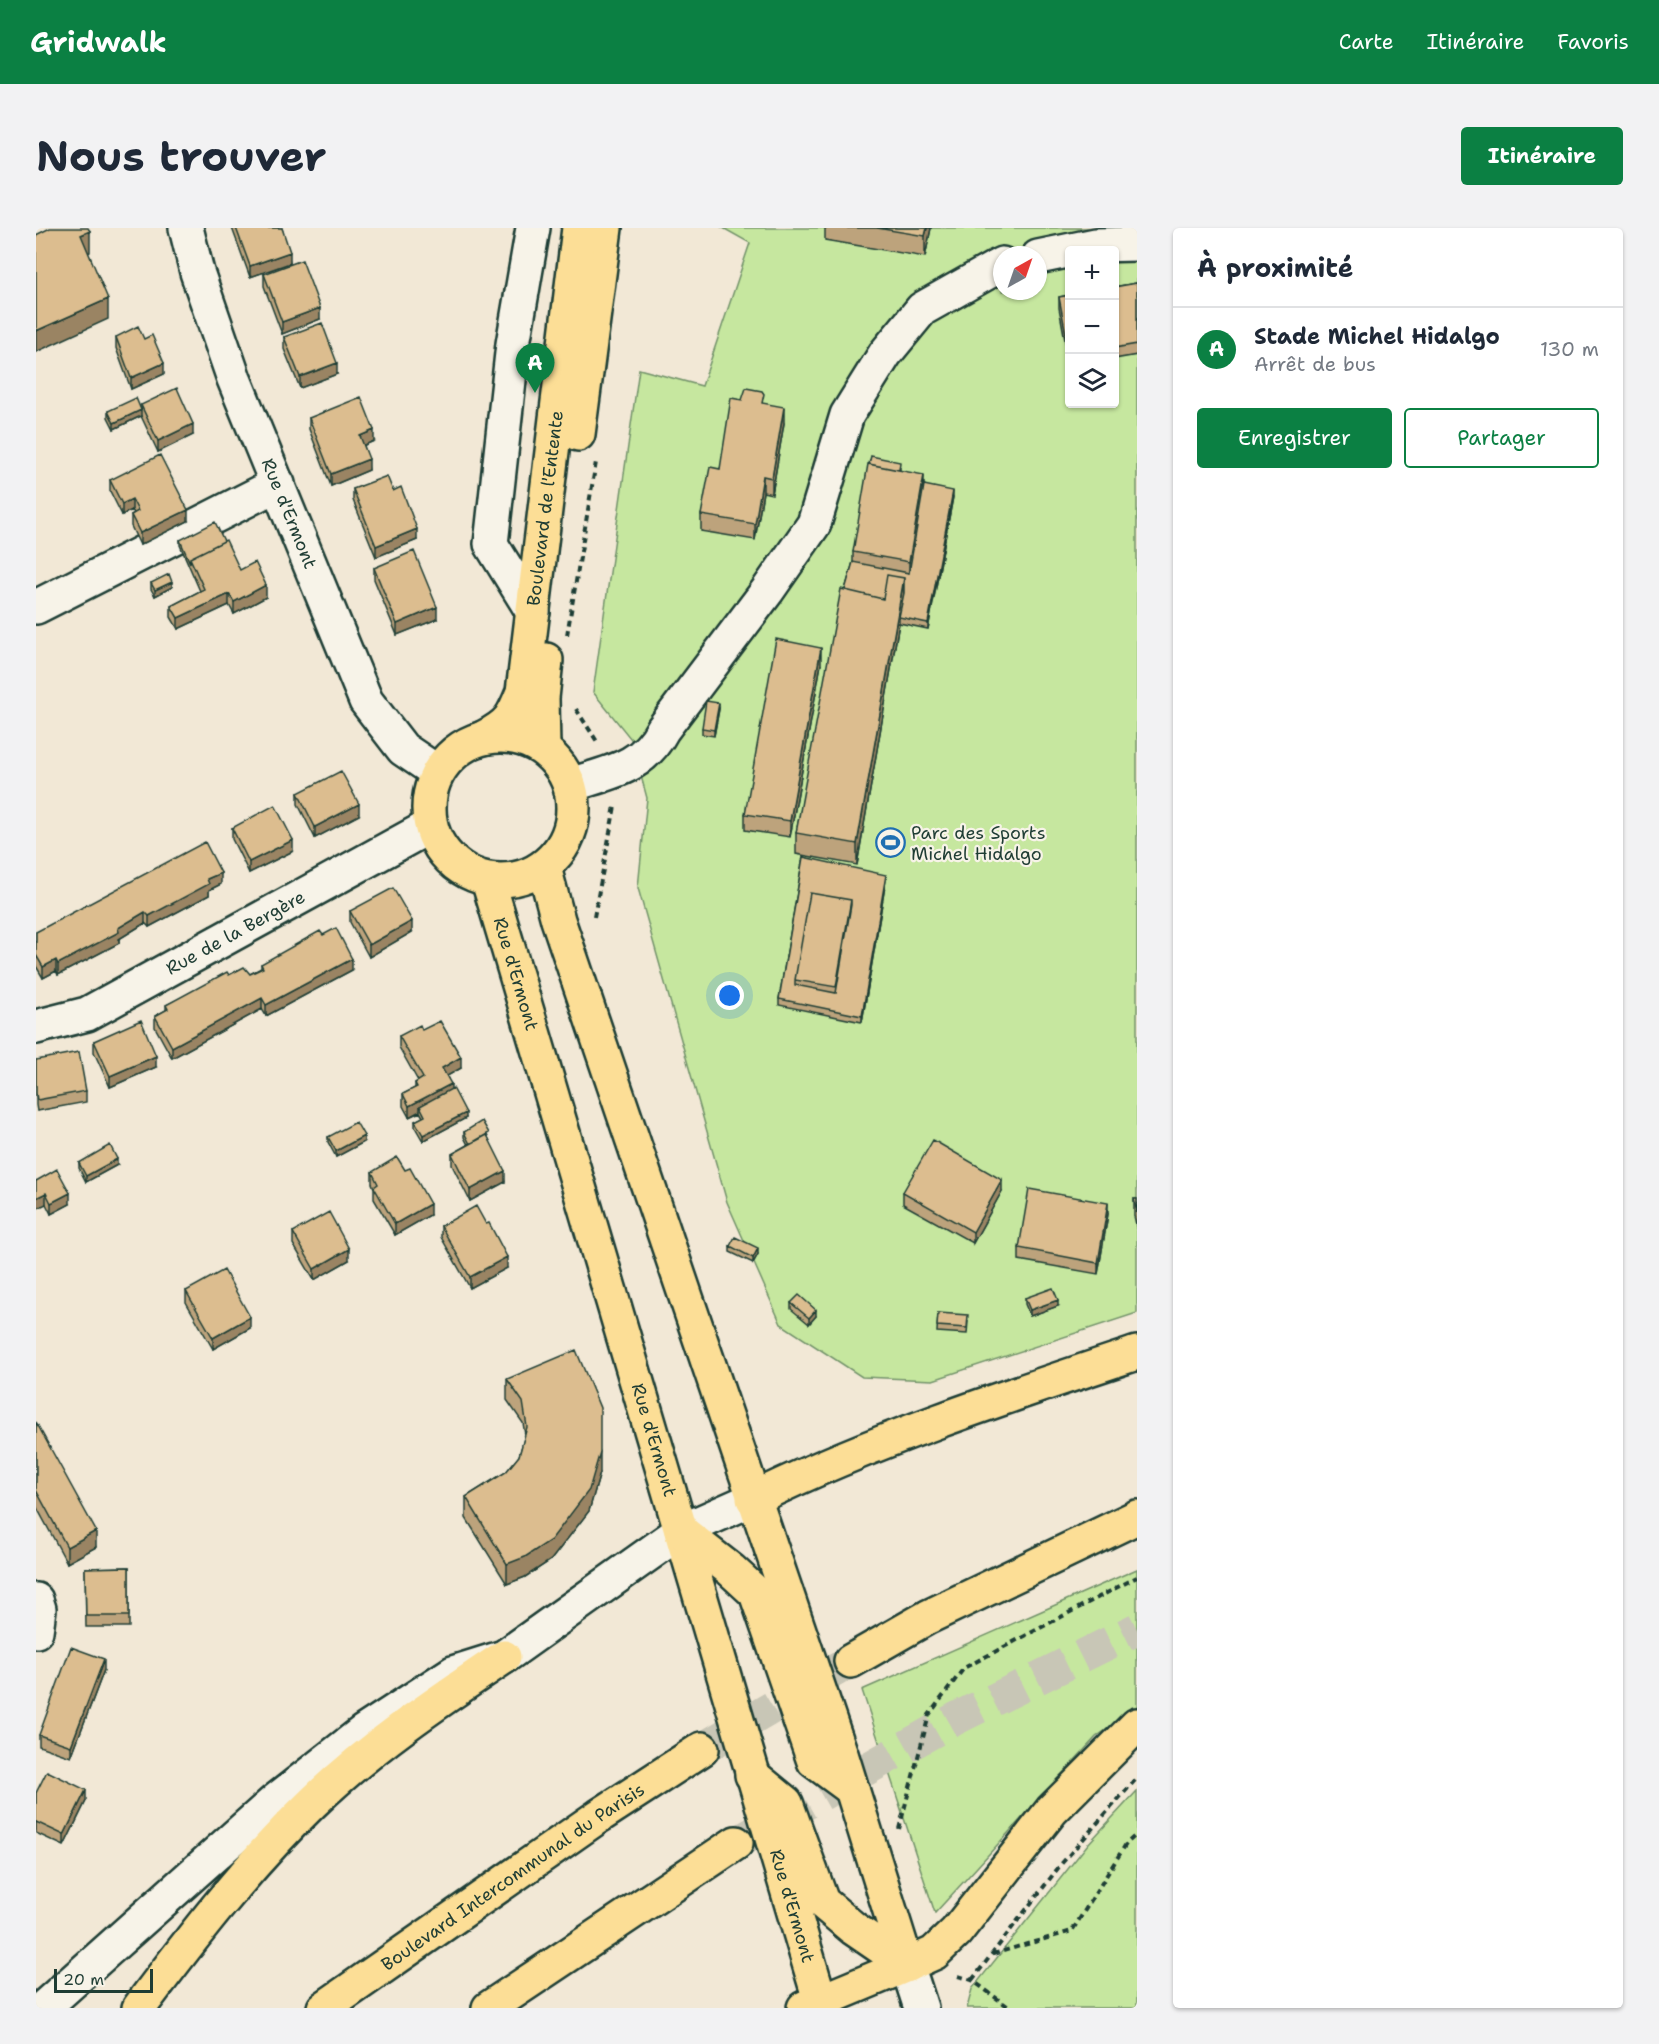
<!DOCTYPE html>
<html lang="fr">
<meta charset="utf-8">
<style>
:root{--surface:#fff;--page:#f2f2f3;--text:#1f2937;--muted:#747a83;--line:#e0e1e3;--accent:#0b8043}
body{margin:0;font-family:"Shantell Sans",sans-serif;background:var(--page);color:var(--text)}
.controls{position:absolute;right:18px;top:18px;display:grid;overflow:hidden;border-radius:6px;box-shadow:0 2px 4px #0004}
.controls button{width:54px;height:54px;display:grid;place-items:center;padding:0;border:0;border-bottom:2px solid var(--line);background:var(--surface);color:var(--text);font:30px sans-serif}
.compass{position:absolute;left:957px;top:18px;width:54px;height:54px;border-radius:50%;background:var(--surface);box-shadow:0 2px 4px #0004;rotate:40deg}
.scale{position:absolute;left:18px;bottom:15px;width:99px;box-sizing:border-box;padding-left:6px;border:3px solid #1f3d34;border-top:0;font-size:16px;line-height:21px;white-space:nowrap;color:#1f3d34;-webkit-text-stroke:4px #f7f3e8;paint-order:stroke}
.you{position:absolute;left:694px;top:768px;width:21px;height:21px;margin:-15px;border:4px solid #fff;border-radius:50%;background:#1a73e8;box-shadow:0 0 0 9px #1a73e833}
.badge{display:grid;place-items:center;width:39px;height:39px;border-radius:50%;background:var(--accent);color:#fff;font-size:20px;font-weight:700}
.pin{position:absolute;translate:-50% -50px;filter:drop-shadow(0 2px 3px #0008)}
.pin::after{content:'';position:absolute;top:32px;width:21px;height:18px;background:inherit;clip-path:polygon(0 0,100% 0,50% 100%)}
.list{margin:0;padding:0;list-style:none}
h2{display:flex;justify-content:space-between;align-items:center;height:78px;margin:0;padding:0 24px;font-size:26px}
h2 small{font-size:20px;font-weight:400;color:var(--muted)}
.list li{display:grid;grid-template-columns:39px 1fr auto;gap:18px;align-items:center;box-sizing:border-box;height:84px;padding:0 24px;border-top:2px solid var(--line)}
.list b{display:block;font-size:22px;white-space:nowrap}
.list p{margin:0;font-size:20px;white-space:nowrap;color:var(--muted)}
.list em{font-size:20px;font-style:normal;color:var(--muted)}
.actions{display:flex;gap:12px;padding:18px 24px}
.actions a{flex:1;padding:14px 0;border:2px solid var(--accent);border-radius:6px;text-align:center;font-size:21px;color:var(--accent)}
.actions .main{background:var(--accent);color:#fff}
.icon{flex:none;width:33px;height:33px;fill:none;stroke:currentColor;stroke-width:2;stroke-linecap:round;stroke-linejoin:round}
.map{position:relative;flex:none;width:1101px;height:1780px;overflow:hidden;border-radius:6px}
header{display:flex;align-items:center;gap:36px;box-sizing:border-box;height:84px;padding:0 30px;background:var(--accent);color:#fff}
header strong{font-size:28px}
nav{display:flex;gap:33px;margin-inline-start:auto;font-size:21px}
.intro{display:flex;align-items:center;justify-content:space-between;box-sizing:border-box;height:144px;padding:0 36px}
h1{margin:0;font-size:42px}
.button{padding:15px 27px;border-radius:6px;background:var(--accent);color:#fff;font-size:21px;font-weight:700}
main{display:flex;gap:36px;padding:0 36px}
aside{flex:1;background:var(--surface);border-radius:6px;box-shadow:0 2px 4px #0004}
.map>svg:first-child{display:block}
</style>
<header>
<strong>Gridwalk</strong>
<nav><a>Carte</a><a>Itinéraire</a><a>Favoris</a></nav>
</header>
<div class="intro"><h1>Nous trouver</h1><a class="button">Itinéraire</a></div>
<main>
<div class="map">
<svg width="1101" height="1780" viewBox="0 0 1101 1780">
<rect width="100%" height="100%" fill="#f2e8d6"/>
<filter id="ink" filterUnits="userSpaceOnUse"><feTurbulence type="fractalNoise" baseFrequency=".0167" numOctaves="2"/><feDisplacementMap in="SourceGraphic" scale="12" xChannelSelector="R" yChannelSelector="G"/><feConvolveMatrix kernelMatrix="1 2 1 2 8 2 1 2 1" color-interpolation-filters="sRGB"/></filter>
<g filter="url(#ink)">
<path fill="#c6e79f" stroke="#72926a" stroke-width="1.5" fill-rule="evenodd" d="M687 0H1101V1085L897 1152 826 1149 745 1096 691 974 602 660 611 570 595 511 557 464 603 141 666 158 714 15ZM1034 22H1078V176H1034ZM966 27H1002V63H966Z
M1101 1341V1480L1060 1509 899 1685 826 1462Z
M1101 1563V1780H931L936 1761 1052 1616Z"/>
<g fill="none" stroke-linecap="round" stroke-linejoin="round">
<path stroke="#c8c6b6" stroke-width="33" stroke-dasharray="33 16" stroke-linecap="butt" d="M666 1521 815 1433
M700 1615 919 1491 1101 1401"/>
<defs>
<g id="minor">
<path id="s1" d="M150 0 161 44 198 151 330 473 367 521 401 544"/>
<path d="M1002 29 1060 17 1101 16"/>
<path d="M0 379 242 256"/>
<path d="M497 384 455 316 477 116 497 0"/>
<path d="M534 557C574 544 606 541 627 501L732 362 778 296 811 187 849 126 886 81 966 36"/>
<path id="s2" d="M0 799 51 786 394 598"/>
<path d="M0 1372 3 1381 0 1403"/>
<path d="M871 1737 885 1780"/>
<path d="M7 1780 239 1573 327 1504 417 1445 468 1429 645 1303 717 1271"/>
</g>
<g id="major">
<path d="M542 206 569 0"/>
<circle cx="465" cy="580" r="72"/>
<path id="s3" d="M449 509C474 496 477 489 487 464L543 0"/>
<path d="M507 520 506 470 510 432"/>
<path d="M508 639 522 692 805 1526 871 1737"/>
<path id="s4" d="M452 652 784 1772"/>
<path d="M717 1271C837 1212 974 1167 1101 1125"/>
<path d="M645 1303 695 1342 720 1365 778 1533 816 1561"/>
<path d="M716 1547 750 1575 786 1674 817 1700 871 1737"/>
<path d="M768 1780 871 1737"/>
</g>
<g id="highway">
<path d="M815 1433 892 1389 1101 1289"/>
<path d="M871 1737 898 1725 920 1704 1016 1582 1101 1497"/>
<path d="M103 1780C156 1709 212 1637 276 1575 334 1519 401 1474 468 1429"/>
<path id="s5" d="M288 1780 563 1588 666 1521"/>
<path d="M453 1780 700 1615"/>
</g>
</defs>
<use href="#minor" stroke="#1f3d34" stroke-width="38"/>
<use href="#major" stroke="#1f3d34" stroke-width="38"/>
<use href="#highway" stroke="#1f3d34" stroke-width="38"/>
<path stroke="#1f3d34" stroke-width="4" stroke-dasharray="6 4.5" stroke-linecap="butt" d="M531 407 560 234
M540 481 562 515
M558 689 579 578
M863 1601 893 1487 928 1440 1101 1349
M957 1726 1036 1703 1090 1616 1101 1606
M922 1748 936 1752 974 1780
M936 1752 1026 1635 1101 1550"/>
<use href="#minor" stroke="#f7f3e8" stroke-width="33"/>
<use href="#major" stroke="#fcde96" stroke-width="33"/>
<use href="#highway" stroke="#fcde96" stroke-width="33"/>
</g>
<path fill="#bda37b" stroke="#1f3d34" stroke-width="1.5" d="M196 0H246L254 35 214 49Z
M789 0H895L889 29 789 12Z
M228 46 284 91 246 106 228 58Z
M1101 55V127L1078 131V59Z
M1034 67V139L1023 80V69Z
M80 109 108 111 128 146 95 161 80 120Z
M248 109 301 146 264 160 248 121Z
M706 172 728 176 748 195 736 266 727 264 719 312 665 303V287L684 241Z
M105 177 157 207 122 224 105 188 78 201 72 189V183L105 182Z
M273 190 338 213 328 217 333 242 295 258 273 201Z
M864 239V242L888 257 917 269 892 401 863 395 821 637 760 626V605L809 362 817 334V324Z
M74 252 152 293 104 317 95 298V287L98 285 96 282 86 287 74 263Z
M317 261 357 263 381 312 340 329 317 272Z
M144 312 204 342 230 369 198 386 193 377 142 401 135 389V378L164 363 144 317Z
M338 340 401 391 361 407 338 351Z
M115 355 136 359 119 368 115 361Z
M785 436 754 609 709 602V586Z
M683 481 678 508 666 506V500Z
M262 565 323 587 279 610 262 576Z
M196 600 257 623 213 645 196 611Z
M767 629 850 652 826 794 743 777V771Z
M185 656 173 662V667L113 699 109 695 83 711V715L22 747 20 743 7 750 0 738V704Z
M314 683 376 704 333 729 314 694Z
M225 736 316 742 230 788 226 781 136 830 119 799V788L130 782V777L193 747 214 746 225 740Z
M386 802 425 840 411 848 415 862 430 890 387 913 379 899V893L387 889 384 884 373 889 367 878V866L379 860V855L382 853 363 819V808Z
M58 813 120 839 74 859 58 824Z
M0 832 50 863V874L1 883 0 877Z
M428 904 453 911 469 954 434 973 416 937V926L432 917 428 909Z
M292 909 328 914 300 929 292 914Z
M43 935 81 937 50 954 43 940Z
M336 944 394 987 359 1007 338 971V960L336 955Z
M0 953 34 976 15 986 10 976Z
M966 963 937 1015 867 976V964Z
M1098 971H1101V1001L1098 988Z
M1072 986 1062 1046 983 1032V1020Z
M405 998 471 1040 434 1060 405 1009Z
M257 1004 313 1032 278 1052 257 1016Z
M694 1018 722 1026 717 1035 694 1024Z
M150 1063 214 1100 177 1121 150 1074Z
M989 1070 1022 1078 994 1088 989 1076Z
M755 1075 780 1088 773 1096 755 1081Z
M902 1085 932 1093 931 1106 901 1104Z
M471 1151 564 1245 553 1283 515 1332 489 1349 471 1356 430 1290V1269L470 1244 483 1228 489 1207 487 1195 471 1172Z
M0 1194 60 1319 31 1335 0 1278Z
M93 1339V1399H50L49 1340Z
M68 1442 35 1529 3 1518V1507Z
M0 1565 50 1573 28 1618 0 1605Z"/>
<path fill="#9a8464" stroke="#1f3d34" stroke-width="1.5" d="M891 0H895L889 29V8Z
M54 3V24L45 28V7Z
M254 24V35L214 49V38Z
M72 71V91L0 124V103Z
M284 80V91L246 106V94Z
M128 135V146L95 161V150Z
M301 135V146L264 160V149Z
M748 179V195L736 266V250Z
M105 182V188L78 201V195Z
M157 196V207L122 224V213Z
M338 202V213L324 219V208Z
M333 231V242L295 258V246Z
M888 247V263L873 350V334Z
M727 248V264L719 312V296Z
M917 263V269L892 401V395Z
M96 271V282L86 287V276Z
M152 282V293L104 317V305Z
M381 301V312L340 329V318Z
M868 350V370L863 389V395L821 637V616Z
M136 354V359L119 368V362Z
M230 357V369L198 386V374Z
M193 366V377L142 401V390Z
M401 379V391L361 407V396Z
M785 420V436L754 609V593Z
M683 475V481L678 508V502Z
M323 576V587L279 610V599Z
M257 612V623L213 645V634Z
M185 645V656L173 662V667L113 699V688L171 651Z
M850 647V652L826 794V788Z
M109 684V695L83 711V715L22 747V736Z
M376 693V704L333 729V717Z
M316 731V742L230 788V777Z
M20 732V743L7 750V739Z
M226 770V781L136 830V819Z
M120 828V839L74 859V848Z
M425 829V840L406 851V840Z
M415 856V867L384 878V883L373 889V878Z
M430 885V890L387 913V907Z
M328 908V914L300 929V923Z
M81 931V937L50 954V948Z
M469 943V954L434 973V962Z
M966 952V963L937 1015V1004Z
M10 965V976L0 981V970Z
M34 965V976L15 986V975Z
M1072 975V986L1062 1046V1035Z
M394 976V987L359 1007V996Z
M722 1020V1026L717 1035V1030Z
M313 1021V1032L278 1052V1041Z
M471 1029V1040L434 1060V1049Z
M1022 1072V1078L994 1088V1082Z
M780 1082V1088L773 1096V1090Z
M214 1089V1100L177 1121V1110Z
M564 1224V1245L553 1283 515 1332 489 1349 471 1356V1336Z
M60 1303V1319L31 1335V1319Z
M68 1431V1442L35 1529V1518Z
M50 1562V1573L28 1618V1607Z"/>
<path fill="#dcbd8f" stroke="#1f3d34" stroke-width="1.5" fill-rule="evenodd" d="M14 0H52L54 3 45 7 72 71 0 103V7Z
M200 0H246L254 24 214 38Z
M841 0H891L889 8Z
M266 32 284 80 246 94 228 46Z
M1101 55V116L1078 120V59Z
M1034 67V128L1023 69Z
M286 95 301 135 264 149 248 109Z
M102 98 108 111 116 107 128 135 95 150 80 109Z
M141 160 157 196 122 213 105 177Z
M710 160 726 163 728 166 726 175 748 179 736 250 727 248 719 296 665 287 674 239 684 241 695 170 706 172Z
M325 169 338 202 324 208 333 231 295 246 273 190Z
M100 170 105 182 78 195 72 183Z
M124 227 152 282 104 305 95 287 102 283 96 271 86 276 74 252Z
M835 228 864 234 863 242 833 236Z
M832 236 888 247 873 334 817 324Z
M351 248 357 263 365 259 381 301 340 318 317 261Z
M888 257 917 263 892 395 863 389 868 365V350L851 347 847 371 809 362 817 334 873 345Z
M179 294 188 313 154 330V335L144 312Z
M190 312 204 342 219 334 230 357 198 374 193 366 142 390 135 378 168 361 154 330Z
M378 323 401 379 361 396 338 340Z
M133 346 136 354 119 362 115 355Z
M851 347 868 350 821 616 760 605 805 361 847 371Z
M740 411 785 420 754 593 709 586Z
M670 473 683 475 678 502 666 500Z
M305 543 323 576 279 599 262 565Z
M239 577 257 612 213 634 196 600Z
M169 614 185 645 171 651 173 656 113 688 109 684 82 700 83 704 22 736 20 732 7 739 0 727V704Z
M767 629 850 647 826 788 743 771ZM774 665 815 672V677L800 765 759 757V752Z
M357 660 376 693 333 717 314 683Z
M774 665 815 672 800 759 759 752Z
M300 700 316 731 230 777 226 770 136 819 119 788 132 781 130 777 191 744 193 747 208 739 214 746 227 740 225 736 284 703 287 707Z
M105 792 120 828 74 848 58 813Z
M404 793 425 829 406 840 415 856 373 878 367 866 381 859 379 855 387 850 363 808 384 797 386 802Z
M43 824 50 863 1 872 0 865V832Z
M417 860 430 885 387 907 379 893 389 888 384 878Z
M446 893 453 905 434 916 428 904Z
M320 894 328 908 300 923 292 909Z
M451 907 469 943 434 962 416 926Z
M897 912 966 952 937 1004 867 964Z
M74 917 81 931 50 948 43 935Z
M361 929 369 942 374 940 394 976 359 996 338 959 342 956 336 944Z
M21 941 34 965 15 975 10 965 0 970V953Z
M993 961 1072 975 1062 1035 983 1020Z
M1098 971H1101V985Z
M440 978 450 996 453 995 471 1029 434 1049 405 998Z
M293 984 313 1021 278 1041 257 1004Z
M699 1009 722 1020 717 1030 694 1018Z
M188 1042 214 1089 177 1110 150 1063Z
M1017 1060 1022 1072 994 1082 989 1070Z
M763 1067 780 1082 773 1090 755 1075Z
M902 1085 932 1087 931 1100 901 1098Z
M540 1122 564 1180V1224L553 1262 515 1312 489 1329 471 1336 430 1269 470 1244 483 1228 491 1199 487 1174 471 1151Z
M0 1194 60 1303 31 1319 0 1262Z
M93 1339V1388H50L49 1340Z
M35 1419 68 1431 35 1518 3 1507Z
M11 1543 50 1562 28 1607 0 1594V1565Z"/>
</g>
<defs>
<symbol id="stadium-ring" viewBox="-11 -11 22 22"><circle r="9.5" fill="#f7f3e8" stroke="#1f6fb2" stroke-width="1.5"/><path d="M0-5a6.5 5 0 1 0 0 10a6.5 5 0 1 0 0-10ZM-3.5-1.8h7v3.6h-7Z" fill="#1f6fb2"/></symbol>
</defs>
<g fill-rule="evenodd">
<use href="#stadium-ring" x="838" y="598" width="33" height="33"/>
</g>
<g text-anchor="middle" stroke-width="4.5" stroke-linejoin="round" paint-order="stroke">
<g font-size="18" fill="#1f3d34" stroke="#f7f3e8">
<text dy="6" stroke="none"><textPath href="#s3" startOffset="246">Boulevard de l'Entente</textPath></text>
<text dy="6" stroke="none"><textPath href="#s1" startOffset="304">Rue d'Ermont</textPath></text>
<text dy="6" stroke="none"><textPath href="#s2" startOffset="222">Rue de la Bergère</textPath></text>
<text dy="6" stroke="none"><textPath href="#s4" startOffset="98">Rue d'Ermont</textPath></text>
<text dy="6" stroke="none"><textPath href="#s4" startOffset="584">Rue d'Ermont</textPath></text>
<text dy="6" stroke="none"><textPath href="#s5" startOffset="230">Boulevard Intercommunal du Parisis</textPath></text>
<text dy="6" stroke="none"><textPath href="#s4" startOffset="1070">Rue d'Ermont</textPath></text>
</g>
<g font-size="18" fill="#1f3d34" stroke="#f7f3e8" text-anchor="start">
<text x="875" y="611">Parc des Sports<tspan x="875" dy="21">Michel Hidalgo</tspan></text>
</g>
</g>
</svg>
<div class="controls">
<button>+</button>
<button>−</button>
<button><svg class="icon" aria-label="layers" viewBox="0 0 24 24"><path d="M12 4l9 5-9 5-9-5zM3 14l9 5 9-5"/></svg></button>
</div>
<svg class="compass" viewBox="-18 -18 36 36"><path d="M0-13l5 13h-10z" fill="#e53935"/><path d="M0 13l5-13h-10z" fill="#747a83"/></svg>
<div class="scale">20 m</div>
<div class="you"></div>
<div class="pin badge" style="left:499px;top:165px">A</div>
</div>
<aside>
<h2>À proximité<small></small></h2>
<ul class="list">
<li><span class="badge">A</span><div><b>Stade Michel Hidalgo</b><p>Arrêt de bus</p></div><em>130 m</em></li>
</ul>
<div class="actions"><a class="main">Enregistrer</a><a>Partager</a></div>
</aside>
</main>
